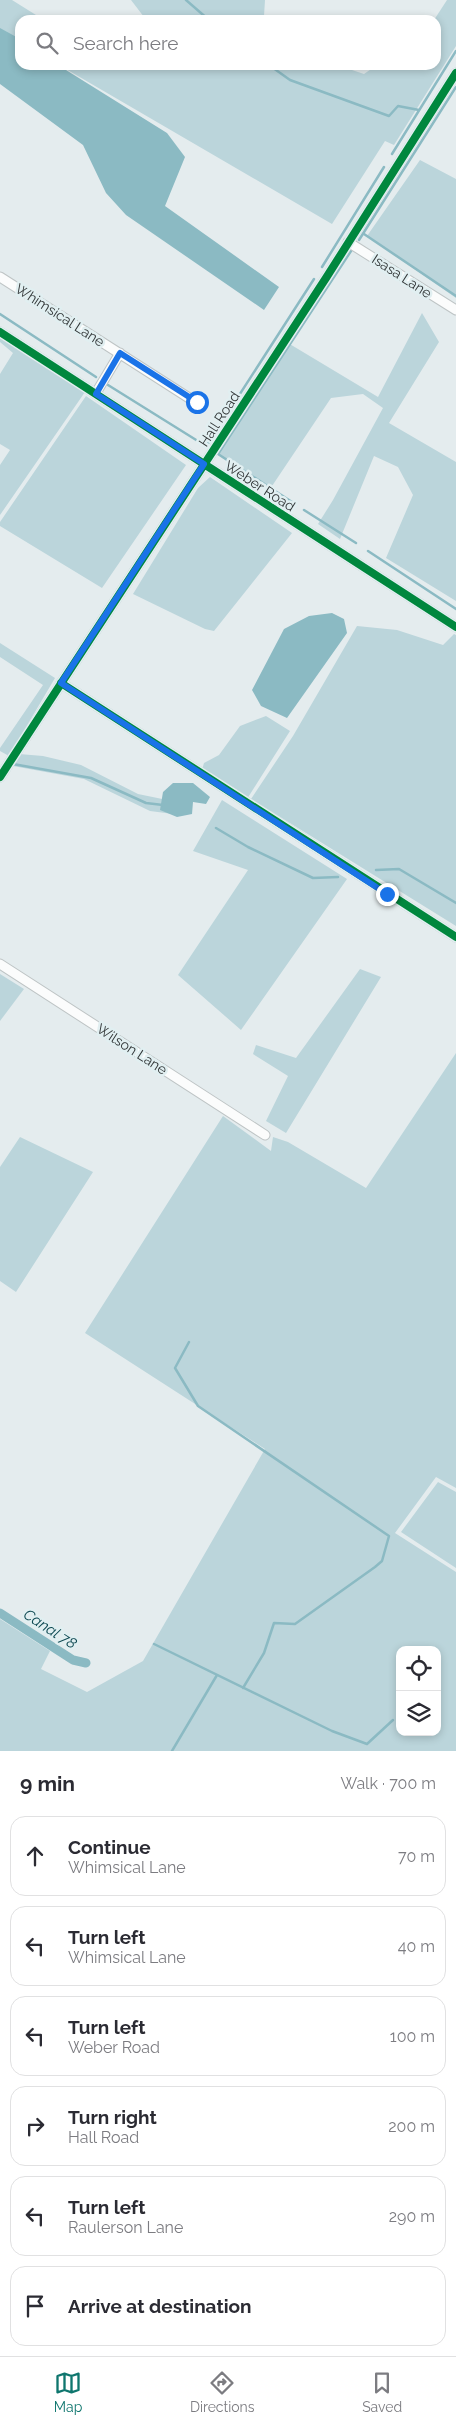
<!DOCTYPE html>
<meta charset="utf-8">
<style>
:root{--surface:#fff;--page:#f2f2f3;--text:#2b2b33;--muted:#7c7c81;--line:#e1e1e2;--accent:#0f766e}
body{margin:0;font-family:Raleway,sans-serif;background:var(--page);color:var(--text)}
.controls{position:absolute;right:15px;bottom:15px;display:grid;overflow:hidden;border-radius:10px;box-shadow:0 2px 8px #0003}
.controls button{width:45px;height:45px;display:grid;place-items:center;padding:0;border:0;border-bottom:1px solid var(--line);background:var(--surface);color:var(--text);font:25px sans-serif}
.stop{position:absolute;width:15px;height:15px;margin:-11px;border:4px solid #1a73e8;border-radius:50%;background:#fff}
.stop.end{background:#1a73e8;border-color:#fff;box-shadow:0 1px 5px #0008}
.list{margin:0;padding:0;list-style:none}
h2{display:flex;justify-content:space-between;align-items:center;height:65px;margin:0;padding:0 20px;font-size:21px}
h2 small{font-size:16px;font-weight:400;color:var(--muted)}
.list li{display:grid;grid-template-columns:32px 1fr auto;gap:15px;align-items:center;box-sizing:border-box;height:80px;margin:0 10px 10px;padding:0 10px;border:1px solid var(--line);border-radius:15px}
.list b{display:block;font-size:19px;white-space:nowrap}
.list p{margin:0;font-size:16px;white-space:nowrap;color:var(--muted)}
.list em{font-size:16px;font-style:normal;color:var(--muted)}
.icon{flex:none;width:28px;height:28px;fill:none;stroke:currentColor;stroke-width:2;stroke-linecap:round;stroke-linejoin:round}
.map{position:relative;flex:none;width:456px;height:1751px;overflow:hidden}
.search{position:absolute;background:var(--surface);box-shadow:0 2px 8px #0003;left:15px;right:15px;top:15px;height:55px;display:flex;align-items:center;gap:12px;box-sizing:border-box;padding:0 18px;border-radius:15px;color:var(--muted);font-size:19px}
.sheet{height:605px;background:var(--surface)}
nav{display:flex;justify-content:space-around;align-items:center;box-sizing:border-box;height:70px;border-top:1px solid var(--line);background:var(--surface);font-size:14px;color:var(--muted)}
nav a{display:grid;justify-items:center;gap:2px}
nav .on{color:var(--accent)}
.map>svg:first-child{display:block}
</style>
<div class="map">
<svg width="456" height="1751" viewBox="0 0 456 1751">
<rect width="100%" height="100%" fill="#e4ecee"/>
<path fill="#bbd5db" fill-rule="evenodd" d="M0 0H12L44 20H20V42L0 31Z
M131 0H265L264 16 268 20H143L144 17Z
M447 0H456V46L394 145 385 141 332 224 59 65H337L364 74 377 65H436V20H434Z
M420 160 456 179V298L367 236Z
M422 313 439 342 389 423 456 462V601L386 558 413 495 398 467 374 456 340 539 318 524 333 500 383 408 363 394 331 398 270 489 218 454 288 343 378 397Z
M0 338 85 392 0 515V465L10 450 0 444V374L13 353 0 342Z
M86 396 186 465 102 588 0 526V522Z
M210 477 292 533 214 631 205 629 133 594 198 488Z
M357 626 397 630 443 645 454 634 456 635V926L251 799 293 736Z
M0 643 55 678 9 756 0 751V748L43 685 0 657Z
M266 716 290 731 247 799 202 770 204 763 219 755 240 726Z
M19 754 43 756 81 765 138 794 172 801 173 814 150 811 84 779 13 766Z
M222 800 347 879 241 1030 178 975 248 870 193 851Z
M360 969 381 977 286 1133 266 1121 288 1076 253 1054 256 1045 296 1058Z
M0 974 24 989 0 1021Z
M456 1053V1488L436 1477 395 1533 456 1572V1751H0V1619L50 1651 41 1669 87 1692 143 1661 265 1449 85 1333 223 1116 271 1151 273 1137 288 1142 366 1188ZM400 1650H437V1732H400Z
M20 1137 93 1172 16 1292 0 1281V1167Z
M438 1482 456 1492V1568L401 1532Z"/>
<path fill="#8bbac3" d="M0 28 20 39V65H58L167 133 185 157 165 206 279 287 264 310 126 215 106 193 83 145 0 84Z
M332 613 344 619 347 633 287 718 261 706 252 690 284 629 309 616Z
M173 783H193L210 797 206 804 193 802 192 814 177 817 160 810 163 792Z"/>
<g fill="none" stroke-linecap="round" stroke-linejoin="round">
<path stroke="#8bbac3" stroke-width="2.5" d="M186 0 209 20
M269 65 290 80 389 116 398 106 419 110
M392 154 456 51
M364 234 456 296
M359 240 456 87
M322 267 384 167
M0 314 96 377
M108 385 201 443 207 445 314 279
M292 502 218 454 351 251
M304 510 356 543
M368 551 456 609
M13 764 91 778 146 803 163 805
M216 828 248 847 313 878 338 877
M376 870 399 869 456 903
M189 1342 175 1368 198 1406 389 1536 382 1561 375 1567 295 1624 274 1623 264 1653 243 1688
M154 1644 332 1731 367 1744 393 1720
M172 1751 217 1675"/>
<path stroke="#8bbac3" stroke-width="9" d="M0 1613 73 1660 86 1663"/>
<defs>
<path id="minor" d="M348 242 456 310
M0 277 200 405
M0 332 456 627
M96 393 120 353
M61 683 456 937
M0 777 326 278 456 73
M0 964 265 1135"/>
</defs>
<use href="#minor" stroke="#bec4c5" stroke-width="11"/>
<use href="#minor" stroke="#fbfcfc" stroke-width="9"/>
<defs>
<path id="cycleway" d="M0 332 456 627
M61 683 456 937
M0 777 326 278 456 73"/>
</defs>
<use href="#cycleway" stroke="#e1eff1" stroke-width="11"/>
<use href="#cycleway" stroke="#00873e" stroke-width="8"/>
</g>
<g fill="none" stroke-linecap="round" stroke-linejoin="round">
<path stroke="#1a73e8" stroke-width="6" d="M197 402 120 353 96 394 204 464 61 683 387 894"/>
</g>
<g text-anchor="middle" stroke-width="5" stroke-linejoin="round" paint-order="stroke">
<g font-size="14" fill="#303536" stroke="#e1eff1">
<text transform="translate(402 276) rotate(33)" y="5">Isasa Lane</text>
<text transform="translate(60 315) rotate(33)" y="5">Whimsical Lane</text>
<text transform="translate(219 419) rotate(-57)" y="5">Hall Road</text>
<text transform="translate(260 486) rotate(33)" y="5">Weber Road</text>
<text transform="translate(132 1049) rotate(33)" y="5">Wilson Lane</text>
</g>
<g font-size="15" font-style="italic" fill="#0d4851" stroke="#e1eff1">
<text transform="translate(50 1629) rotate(33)" y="5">Canal 78</text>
</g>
</g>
</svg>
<div class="controls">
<button><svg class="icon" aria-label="locate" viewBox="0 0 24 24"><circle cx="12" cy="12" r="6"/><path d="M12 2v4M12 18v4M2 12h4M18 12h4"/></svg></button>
<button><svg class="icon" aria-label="layers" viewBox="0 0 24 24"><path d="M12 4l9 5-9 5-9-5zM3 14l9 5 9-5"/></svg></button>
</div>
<div class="stop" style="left:197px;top:402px"></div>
<div class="stop end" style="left:387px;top:894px"></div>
<div class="search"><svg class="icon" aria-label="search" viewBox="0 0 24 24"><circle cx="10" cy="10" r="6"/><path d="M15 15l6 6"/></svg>Search here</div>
</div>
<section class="sheet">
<h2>9 min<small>Walk · 700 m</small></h2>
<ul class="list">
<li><svg class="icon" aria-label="ahead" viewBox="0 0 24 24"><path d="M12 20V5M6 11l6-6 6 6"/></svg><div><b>Continue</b><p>Whimsical Lane</p></div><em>70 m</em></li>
<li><svg class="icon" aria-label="left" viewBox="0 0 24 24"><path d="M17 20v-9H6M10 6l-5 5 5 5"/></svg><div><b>Turn left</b><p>Whimsical Lane</p></div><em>40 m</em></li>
<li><svg class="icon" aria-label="left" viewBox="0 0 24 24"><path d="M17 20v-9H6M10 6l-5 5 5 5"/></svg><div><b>Turn left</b><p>Weber Road</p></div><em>100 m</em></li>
<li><svg class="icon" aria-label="right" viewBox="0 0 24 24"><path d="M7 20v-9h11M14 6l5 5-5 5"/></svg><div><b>Turn right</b><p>Hall Road</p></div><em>200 m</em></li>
<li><svg class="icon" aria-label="left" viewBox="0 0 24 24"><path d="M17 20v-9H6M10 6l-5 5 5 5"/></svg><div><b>Turn left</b><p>Raulerson Lane</p></div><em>290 m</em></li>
<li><svg class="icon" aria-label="arrive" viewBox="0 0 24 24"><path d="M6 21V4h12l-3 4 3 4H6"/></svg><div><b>Arrive at destination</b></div></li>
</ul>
</section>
<nav>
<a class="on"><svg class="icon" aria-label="map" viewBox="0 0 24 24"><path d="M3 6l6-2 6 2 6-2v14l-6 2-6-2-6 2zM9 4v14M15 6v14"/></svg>Map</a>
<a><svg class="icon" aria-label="directions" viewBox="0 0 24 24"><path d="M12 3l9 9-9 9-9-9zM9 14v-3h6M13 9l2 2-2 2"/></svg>Directions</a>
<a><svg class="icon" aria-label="saved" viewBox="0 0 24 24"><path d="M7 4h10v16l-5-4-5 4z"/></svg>Saved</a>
</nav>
